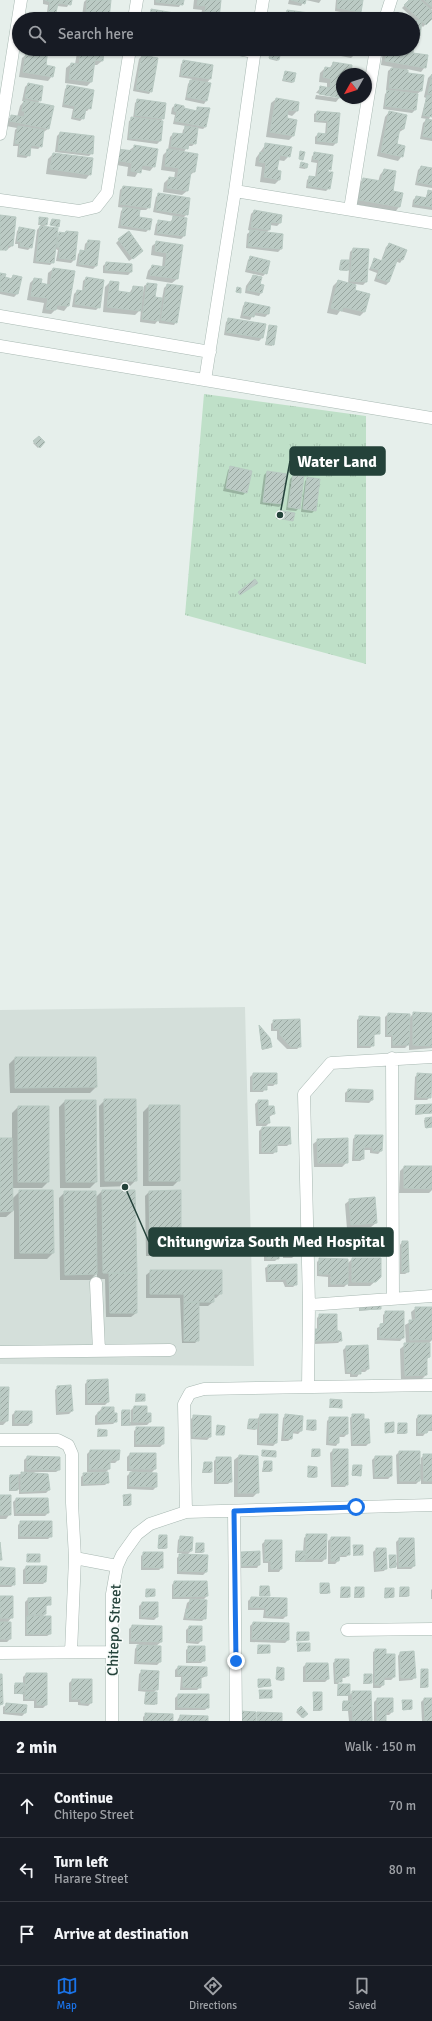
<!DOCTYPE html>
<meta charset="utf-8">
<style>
:root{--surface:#171b24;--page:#242831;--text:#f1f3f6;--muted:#9ea1a6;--line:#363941;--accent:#1a73e8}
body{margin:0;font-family:Signika,sans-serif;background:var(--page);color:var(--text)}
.compass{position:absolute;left:336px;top:68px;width:36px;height:36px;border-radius:50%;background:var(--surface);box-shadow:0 1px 3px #0004;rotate:231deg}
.stop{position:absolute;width:12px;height:12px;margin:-9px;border:3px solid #1a73e8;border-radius:50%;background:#fff}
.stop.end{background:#1a73e8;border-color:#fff;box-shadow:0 1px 4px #0008}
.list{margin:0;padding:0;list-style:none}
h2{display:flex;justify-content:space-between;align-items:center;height:52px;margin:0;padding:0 16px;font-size:17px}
h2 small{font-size:13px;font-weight:400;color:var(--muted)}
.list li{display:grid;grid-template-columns:26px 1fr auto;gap:12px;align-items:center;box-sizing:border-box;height:64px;padding:0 16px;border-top:1px solid var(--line)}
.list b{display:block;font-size:15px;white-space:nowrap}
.list p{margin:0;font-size:13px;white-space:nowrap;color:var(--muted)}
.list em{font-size:13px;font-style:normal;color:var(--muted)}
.icon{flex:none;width:22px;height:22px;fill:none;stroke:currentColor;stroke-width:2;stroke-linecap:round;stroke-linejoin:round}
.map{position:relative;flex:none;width:432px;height:1721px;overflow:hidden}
.search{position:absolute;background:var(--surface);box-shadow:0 1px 3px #0004;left:12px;right:12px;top:12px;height:44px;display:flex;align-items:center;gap:10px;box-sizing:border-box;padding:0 14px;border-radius:22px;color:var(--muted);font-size:15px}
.sheet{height:244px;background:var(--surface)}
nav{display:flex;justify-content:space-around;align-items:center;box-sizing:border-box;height:56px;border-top:1px solid var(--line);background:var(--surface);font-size:11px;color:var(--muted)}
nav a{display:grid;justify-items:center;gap:2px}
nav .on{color:var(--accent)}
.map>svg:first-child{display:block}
</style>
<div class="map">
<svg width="432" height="1721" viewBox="0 0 432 1721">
<defs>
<pattern id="park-tufts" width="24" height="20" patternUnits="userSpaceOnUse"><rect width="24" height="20" fill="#bfe0c8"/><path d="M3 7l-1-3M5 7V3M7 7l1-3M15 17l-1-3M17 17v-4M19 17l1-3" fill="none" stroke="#a4c1ad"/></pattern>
<pattern id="building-hatch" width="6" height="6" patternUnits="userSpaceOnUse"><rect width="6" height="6" fill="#bbcac4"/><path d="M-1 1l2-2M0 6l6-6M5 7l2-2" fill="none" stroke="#98a6a0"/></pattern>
</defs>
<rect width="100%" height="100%" fill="#e6efeb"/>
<path fill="#d4dfda" d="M245 1007 254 1366 0 1364V1010Z"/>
<path fill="url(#park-tufts)" d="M204 394 366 416V664L185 615Z"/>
<path fill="#0003" d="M43 0H71L67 7 57 6 53 19H46L48 5 43 4Z
M86 0H110L108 19H73L77 15 82 16 84 2Z
M154 0H183L179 7 154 5Z
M194 0H220L218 19H188L193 14 201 15 202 10 193 9Z
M289 0H305L301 6 288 4Z
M306 0H321L319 3Z
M336 0H362L361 12 358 15 335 11Z
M410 0H432V9L430 11 432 17 423 27 421 25 419 36 414 40 413 45V36L417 37V35L413 34V21L417 22 402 8Z
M152 11 179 19H148L149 13Z
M287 11 315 19 284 18Z
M28 49H57L52 54H46L44 66 52 76 48 81 19 77 22 58 27 54Z
M81 49 103 52 102 61 97 65H93L92 81 87 86 65 83 66 68 71 64H75L77 53Z
M322 49H355L354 55 351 58 321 52Z
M386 49H412V53L425 67 421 72 407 69 406 74 421 91 417 94 415 110 412 113 383 109 385 94 388 91 386 90 388 71 393 67 381 65 383 52Z
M142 50 151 55 149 57 151 91 149 94 133 91 139 59 143 55H140Z
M270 52 278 60 277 61 269 59Z
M184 61 212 66 210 79 206 84V101L204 104 185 100 188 84 192 79 179 77 181 64Z
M333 63 350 74H342L340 97 336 102 315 99 316 95 338 98V96L316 93 321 87 327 88V83L319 82 320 73 325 68 329 69Z
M285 72 293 82 292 83 282 81Z
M432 74V113L428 121H432V141L420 139 423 123 427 119 421 118 426 98 424 97 428 78Z
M28 84 40 100 37 104 48 129 42 133 41 146 38 149 29 148V155L26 158 17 157 18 146H13L15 130 17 128 6 126 7 120 12 116 17 117 20 106 24 101H22L25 87Z
M68 86 90 108 87 111H84L83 118 80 121 71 119 73 109 62 107 65 89Z
M276 99 298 103 297 111 292 116 286 114V119L293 136 289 140 266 137 271 103Z
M138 100 163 118 160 122H162L160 141 157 144 127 140 129 121 133 119 135 103Z
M175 105 183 109 195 111 198 108 206 126 203 129 197 128 195 143 192 146H188L183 153 194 172 189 176 187 191 182 195 163 192 164 183 169 178 174 179 175 172 161 170 163 155 168 150 170 137 173 134 182 135 183 130 186 126 173 124 175 115 171 114 172 108Z
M317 112 339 114 336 143 333 146 315 144V137L318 134 325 135 326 123 314 122V114Z
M389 112 406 116 404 129 398 133 396 145 402 156 398 161 377 156 385 117Z
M60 133 92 153 89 156 55 152 57 136Z
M266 144 289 156 284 161 278 160 276 171 279 180 275 184 260 182 262 167 255 166 256 158Z
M135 146 154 166 150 171 140 169 135 177 127 176 128 167 111 164Z
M53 154 90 174 86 179 46 174 48 159Z
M315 154 330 169 327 172 329 188 326 191 306 188 307 180 310 177 315 178 317 163 311 162 312 156Z
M301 163 306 168 305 169 299 168Z
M421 167 432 169V188L415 185 418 170Z
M384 170 391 192 402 194 399 207 395 212 355 204 359 184 363 179 378 182 380 175Z
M123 187 149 207 146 210H139L138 218 149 229 146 232 118 228 121 211 124 208 118 207 120 190Z
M428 191 432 192V210L412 207 413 200 416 197 425 199Z
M159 194 187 214 183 218 184 236 181 239 154 235 156 224 159 221 170 223 174 216 153 212 156 197Z
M254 211 280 223 277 226 270 225 269 230 266 233 281 249 278 252 246 248 247 234 251 231 248 230 251 214Z
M0 216 12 246 5 251V249H0Z
M40 218 46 225 43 227 56 237 60 233 64 234 66 232 77 233 74 260 71 263 56 261 58 250 55 249 53 262 50 265 33 263 37 230 41 225H38Z
M20 228 31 247 28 250 18 248V244H15L17 231Z
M119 240 139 254 129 261 116 243Z
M88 241 99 242 96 266 93 269 76 266 78 254 81 251H84L85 244Z
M157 242 182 246 177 279 172 283 146 279 148 271 152 266 162 268 163 257 151 255 152 246Z
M389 244 406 250 402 260 400 263 395 261 389 282 386 285 374 281 377 273 369 270 374 259 381 261 386 247Z
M353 249 366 282 363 285 355 284 353 290 369 294 364 312 360 316 340 311 337 315 327 313 333 286 338 281 348 284 349 269 347 271 339 270 340 262 349 261 350 252Z
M251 257 266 273 263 276 245 272 248 260Z
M106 263 131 272 128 275 103 273V266Z
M53 269 74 272 68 306 64 311 56 309 51 314 42 313 44 303 27 300 30 283 34 279 40 284 47 285 48 273Z
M0 274 4 278 10 279 13 276 20 277 17 294 14 297 0 294Z
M253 276 261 293 259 296 245 293 246 286Z
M86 278 99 307 96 310 72 307 74 294 77 291 82 292 83 281Z
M110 282 117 292 129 294 133 287 143 293 144 286 147 284 154 298 162 299 164 288 167 285 176 322 174 325 159 323V319L155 324 140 322 141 309 135 315 103 312 105 287Z
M245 303 269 308 268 314 265 317 253 315 250 320 240 318 243 306Z
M229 319 262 338 259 341 224 335 226 322Z
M269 326 276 327 272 346 265 345Z
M39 437 44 442 38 448 33 443Z
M231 467 246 492 243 495 223 491 228 470Z
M267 472 286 475 282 504 279 507 260 504 264 475Z
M293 476 299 508 296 511 286 510 290 479Z
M308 478 315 510 312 513 301 512 305 481Z
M278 511 292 520 276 519Z
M414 1013 432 1014V1048L409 1050V1044L405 1048H391V1037H385V1017L388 1014 409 1018Z
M360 1017 379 1033 373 1036V1045L370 1048H357V1020Z
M274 1021 300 1046 297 1049H287L277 1039V1031H271V1024Z
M259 1026 269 1038 270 1048 262 1050Z
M15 1058 96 1087 90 1093H10L9 1064Z
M253 1074 276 1083 273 1086H266L263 1092H250V1077Z
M418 1074 430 1097 427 1100H414L415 1077Z
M348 1090 372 1100 369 1103 345 1102V1093Z
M105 1100 136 1180 130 1186 100 1187 99 1106Z
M65 1101 96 1182 90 1188H60L59 1107Z
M258 1101 274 1114 269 1117V1123L266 1126H256L255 1104Z
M149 1106 179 1180 173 1186H143V1112Z
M416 1106 432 1113 415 1115Z
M18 1107 48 1182 42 1188H12V1199L20 1191 53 1253 47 1259H14V1210L6 1217H0V1139H12V1113Z
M432 1118V1127L425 1128 424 1120Z
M262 1128 290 1143 287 1146H276V1151L273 1154H259V1131Z
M356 1136 381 1151 378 1154 370 1153V1150H363V1159L360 1161H352L353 1139Z
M318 1140 347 1162 342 1167H314L313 1144Z
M404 1167H432V1190L429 1193H399L400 1171Z
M102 1191 136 1313 131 1317H106L105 1279H97V1273L90 1280H60L59 1198 65 1192 95 1198Z
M149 1192 180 1251 176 1256H146L145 1196Z
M350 1200 376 1223 371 1227 347 1229 345 1204Z
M266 1236 295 1255 292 1258H283V1253H278V1258L275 1261H264V1239Z
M402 1242 408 1272 405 1274H400V1245Z
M320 1259 347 1264 352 1259H380V1277L370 1286H348V1283L344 1287H328V1277L317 1276V1262Z
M268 1266 296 1284 293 1287H285L283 1282H266L265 1268Z
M151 1271 221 1293 216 1298H213V1302L208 1306H198V1340L195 1343H182L180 1298H146V1275Z
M359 1307 380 1309 359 1311Z
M416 1308H432V1340L429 1343V1357L426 1360V1375L422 1379 401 1380 400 1349 406 1344 405 1325 412 1321 411 1312Z
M386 1312 403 1338 400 1341 377 1340V1328L383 1325V1315Z
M320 1315 336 1331 341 1340 338 1343 313 1344 312 1333 317 1330V1318Z
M346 1347 368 1369 365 1372H360L357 1377H350V1374H345L343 1350Z
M108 1380V1402L105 1405H85V1384L88 1381Z
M58 1387 72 1411 69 1414 56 1415 55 1390Z
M0 1388 7 1421 3 1425H0Z
M136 1395 144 1401 135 1402Z
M331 1400 341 1407 329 1408Z
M134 1407 145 1414 150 1422 147 1425 121 1426V1412L122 1411 129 1422H131V1410Z
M102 1408 116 1421 113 1424 95 1425V1416Z
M15 1412 31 1423 28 1426H12V1415Z
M260 1415 276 1443 273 1446 257 1445V1428L255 1430 247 1429 248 1421 257 1420Z
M286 1415 301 1431 298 1434 291 1433V1439L288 1441H281L283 1418Z
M353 1415 363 1420H368L369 1443 366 1446H351L350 1418Z
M194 1416 210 1437 207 1440 191 1439V1419Z
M418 1416H432V1431H427L423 1436H416V1419Z
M330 1418 347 1434 344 1437H338V1443L336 1446 326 1445 327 1421Z
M308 1421 315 1429 314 1431 306 1430Z
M385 1424 393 1432 392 1433H385Z
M398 1424 406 1433 405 1434H397Z
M217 1426 223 1434 222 1435H216Z
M137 1428H163V1444L160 1447H134V1431Z
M98 1430 106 1436 97 1437Z
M312 1450 319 1456 318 1457H311Z
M333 1450H347V1484L345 1487H331L330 1453Z
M90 1451 118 1460 115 1463H109V1469L105 1473 108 1482 105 1485 81 1486V1477L84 1474 102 1473V1472H87V1454Z
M263 1451 275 1456H261Z
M399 1452 419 1464H421V1458L424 1455H432V1484H421V1479L416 1484H397L396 1455Z
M130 1454 155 1469 150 1474 156 1487 153 1490 127 1489V1476L132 1471H127V1457Z
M239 1456 257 1457 258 1492 253 1497H234V1460Z
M27 1457 59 1470 56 1472H34L49 1490 46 1493 19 1494V1489L16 1491H9V1477L24 1473V1460Z
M375 1457 391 1476 388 1479H373L372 1460Z
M217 1458 231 1481 228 1484H214V1461Z
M264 1462 271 1471 270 1472H262Z
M204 1463 211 1472 210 1473H202Z
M353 1466 360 1475 359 1476H352Z
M309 1467 316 1477 314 1478 307 1477Z
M0 1496 10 1514 6 1519H0Z
M124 1496 130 1505 129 1506H123Z
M16 1499 48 1513 45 1516H14L13 1502Z
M21 1522 51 1536 48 1539H18V1525Z
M307 1535H326L325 1559 322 1562H295V1554L303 1552 304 1538Z
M159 1536 166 1548 165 1549H158Z
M181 1537 191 1551 187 1555 206 1572 203 1575 177 1574V1558L182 1553H177L178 1540Z
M331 1538H349V1554L346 1557H338V1561L335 1564H328V1541Z
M399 1539 414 1566 411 1569H397V1565L394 1568H389V1556L397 1563 396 1542Z
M265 1541 281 1569 279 1572H268V1563H263L262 1544Z
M196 1544 203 1552 202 1553H195Z
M354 1546 362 1554 361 1555 353 1556Z
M376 1549 386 1568 384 1571 374 1572 373 1552Z
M144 1553 162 1567 159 1570H141V1556Z
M242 1553 259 1565 257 1568H239V1556Z
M28 1555 39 1561 26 1562Z
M26 1567 45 1582 43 1584H23V1570Z
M0 1568 14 1584 11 1587H0Z
M174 1582 207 1596 204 1599H197L205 1618 202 1621 183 1620 187 1603 192 1599H172V1585Z
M320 1584 329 1592 327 1594H320Z
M260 1587 269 1595 267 1596H259Z
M341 1588 349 1596 348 1598H340Z
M355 1588H363L362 1598H354Z
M400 1588 408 1596 407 1597H399Z
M385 1589 393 1597 392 1598H384Z
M432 1589V1599H431V1590Z
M146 1590 154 1596 145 1597Z
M0 1597 12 1617 7 1623 10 1639 7 1642H0Z
M251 1598 286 1616 283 1619 263 1618 264 1610H248V1601Z
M28 1599 50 1604 45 1607V1614L42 1617 50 1634 47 1636H25V1602Z
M142 1603 157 1617 154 1620 139 1619V1606Z
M253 1623 288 1624V1640L285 1643 250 1642V1626Z
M132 1626 161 1642 156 1646 160 1662 157 1665 134 1664 135 1649 139 1644H129V1629Z
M189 1627 201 1641 198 1644 186 1643V1630Z
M297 1633 308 1640 296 1641Z
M298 1644 309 1650 297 1652Z
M258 1646 269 1653 257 1654Z
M189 1647 204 1660 201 1663H186V1650Z
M376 1650 385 1655 394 1677 391 1680H383V1685L380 1688H373V1652Z
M400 1653 415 1677 412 1680 399 1681 398 1656Z
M336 1660 348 1675 345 1678H341L338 1684H334L333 1663Z
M306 1664 328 1679 325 1682H303V1667Z
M178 1667 206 1676 200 1679V1687L197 1690H180L181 1677H175V1670Z
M277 1668 283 1680 282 1681 276 1680Z
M421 1670 427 1686 425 1688H420Z
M142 1671 157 1689 153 1693 155 1705 144 1704 145 1694 147 1692 138 1691 139 1674Z
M26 1674 46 1705 43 1708H34V1701H23V1694H14V1685L23 1684V1677Z
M365 1675 371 1683 369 1684H363Z
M72 1680 91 1703 88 1706 78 1705V1702H69V1683Z
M259 1680 270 1686 258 1688Z
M338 1685H349V1695L353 1692 371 1721H349L348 1711H342V1703L348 1702V1696H337Z
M260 1691 271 1697 259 1699Z
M314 1693 321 1710 320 1711H313Z
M178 1695 208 1707 205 1710H175V1698Z
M377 1699 392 1712 389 1715H385V1721H374V1702Z
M424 1699H432V1721H422L421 1702Z
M403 1701 411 1709 410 1710H402Z
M6 1705 25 1713 22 1716 3 1714V1707Z
M301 1708 306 1714 302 1718 296 1712Z
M146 1714 172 1721H143V1717Z
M180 1716 207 1721H177Z"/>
<path fill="url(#building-hatch)" stroke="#b8c9c2" d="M45 0H72L71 5 58 3 55 18 48 17 50 2Z
M87 0H111L109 19H76V14L86 15Z
M156 0H184L183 5 156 2Z
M198 0H221L219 19H192V13L204 15 206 6 197 5Z
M291 0H306L305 4Z
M338 0H363L361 12 337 8Z
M409 0H420L432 11V19L426 25 404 5Z
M424 0H432V7Z
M151 9 180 14V19H150Z
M287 10 317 14 316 19H295V16L286 15Z
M413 20 422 21 420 36H415L413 53 428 55 426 68 385 61 387 49H413Z
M31 49H48L46 65 55 67 53 77 23 72 26 52 31 53Z
M81 49 104 51 103 61 95 60 92 82 69 79 71 63 79 64Z
M141 49 153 51 152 56 141 54Z
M271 49 281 51 279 60 269 58Z
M323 49H356L355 55Z
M142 55 158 58 152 92 136 89Z
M183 60 213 65 211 79 181 75Z
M333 62 352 65 351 74H342L341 98 319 94 320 86 330 88 331 79 323 77 325 67 332 68Z
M391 68 408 70V73L424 75 422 91 389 88Z
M285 71 296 73 294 82 283 80Z
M432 74V94L428 93Z
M190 80 211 83 207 101 187 97Z
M28 83 43 86 41 101 25 98Z
M67 85 94 90 91 109 86 108 84 119 73 117 75 106 64 104Z
M387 90 418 94 416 110 385 106Z
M427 95 432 96V117L423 115Z
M276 98 299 102 298 111 288 110 287 118 297 120 294 136 270 132Z
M137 99 166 103 164 119 135 115Z
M24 100 54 106 49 129 10 121 11 115 24 117 25 111H22Z
M175 104 184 106V108L197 111V107L210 108 206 127 175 121 177 112 174 111Z
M317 111 340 113 337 143 317 141 318 133 327 134 328 121 316 120Z
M389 111 407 115 404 129 400 128 397 144 405 146 403 157 381 152Z
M131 117 163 121 161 141 129 138Z
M426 119 432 120V138L423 136Z
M18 126 44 130 42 147 31 145 30 156 19 154 20 144 15 143Z
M185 126 198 128 196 144 189 143 188 149 171 146 173 133 184 134Z
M60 132 94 136 93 154 58 150Z
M265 143 292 147 290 157 280 155 277 170 281 171 280 180 264 177 266 163 259 162 260 152 264 153Z
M134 145 158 149 155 167 142 165 141 173 131 171 132 163 115 160 117 149 134 151Z
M167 149 198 154 195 172H191L188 191 167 188 169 177 177 178 179 168 165 166Z
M300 151 305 152 303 160 299 159Z
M314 152 333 155 331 170 328 169V172H333L330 189 308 186 309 176 317 177 319 160 313 159Z
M53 153 93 158 91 175 50 169Z
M301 162 308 164 307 168 300 166Z
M421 166 432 168V185L417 182Z
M384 169 396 171 393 191 403 193 400 207 359 200 363 178 381 181Z
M123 186 152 189 150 208 120 204Z
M428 190 432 191V207L414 204 416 196 427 198Z
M158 193 190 198 188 215 156 210Z
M123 207 140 210 139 217 152 219 150 230 121 225Z
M254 210 282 215 281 223 271 222 270 230 251 227Z
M0 215 16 217 13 246 8 245 7 250H0Z
M173 216 187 218 185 236 157 233 158 220 172 222Z
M39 217 48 218 47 225 39 224Z
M52 219 60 220 59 227 50 225Z
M40 226 58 228 54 263 36 261Z
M19 227 35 230 32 248 20 246 21 242 17 241Z
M250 230 283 234 282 249 248 246Z
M66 231 78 232 75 260 59 258 60 247H57L59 232 65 233Z
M129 231 143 251 133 259 118 239Z
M88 240 100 241 97 266 79 264 80 250 86 251Z
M156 241 183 245 178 279 150 275 152 265 165 267 167 253 155 251Z
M389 243 407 250 403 260 398 258 389 282 377 278 379 270 371 268 374 258 382 261Z
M353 248 369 249 367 282 350 281Z
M250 256 270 261 267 274 247 269Z
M341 260H349V270H340Z
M106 262 132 264V272L105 270Z
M53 268 75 271 69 306 57 305 56 310 46 309 48 298 31 296 34 278 42 279 41 283 50 285Z
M0 273 6 274 5 277 12 279 13 275 22 277 18 294 0 291Z
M253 275 262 277 260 284 264 285 262 293 247 290Z
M86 277 104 280 100 308 75 304 77 290 84 291Z
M338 280 356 285 355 290 370 294 365 312 343 307 342 311 331 308Z
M110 281 119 282 118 291 132 293 133 286 143 287 141 311 107 307Z
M147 283 157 284 155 297 162 298 159 321 142 319Z
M167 284 183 286 177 323 161 320Z
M237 287 241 288V293L236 292Z
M245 302 270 307 269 314 255 312 254 317 243 315Z
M228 318 266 324 263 338 226 332Z
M269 325 277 326 274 345 266 344Z
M39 436 45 442 40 448 33 441Z
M230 466 252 471 247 493 226 488Z
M267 471 287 474 283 504 263 502Z
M293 475 304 476 300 509 288 507Z
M307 477 320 479 316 511 303 509Z
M278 510 295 513 293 521 277 518Z
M255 579 258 583 240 595 238 592Z
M413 1012 432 1013V1046L413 1045Z
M388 1013 410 1014 409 1045H393V1035H387Z
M359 1016 380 1017V1034H374V1046L359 1045Z
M300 1019 301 1047H291L280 1035V1029H274L273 1020Z
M259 1025 270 1038 272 1047 262 1049Z
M15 1057H96L97 1087 15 1088Z
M253 1073H277V1084L267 1083V1090H253Z
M417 1073 432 1074 431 1098 417 1097Z
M348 1089 373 1090V1100H347Z
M104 1099H136L137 1181H105Z
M65 1100H96L97 1182H66Z
M258 1100H268V1106H274L275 1114H269L270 1123H259Z
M432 1104V1113L416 1114V1105Z
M149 1105H180V1181H149Z
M18 1106H49V1182H18Z
M432 1117V1127L426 1128 425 1118Z
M262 1127H290L291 1144H277V1152H262Z
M355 1135H383L382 1151H373V1147H364V1159H355Z
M0 1138H12L13 1211 0 1212Z
M348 1138V1163H318L317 1139Z
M404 1166H432V1189L404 1188Z
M19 1190H53L54 1253H20Z
M102 1190H135L137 1273H103Z
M181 1190V1252H150L149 1191Z
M64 1191H96L97 1274 65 1275Z
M375 1197 377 1223 351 1225 349 1199Z
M266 1235H296V1255L285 1256V1251H279V1259H267Z
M402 1241H408L409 1272H402Z
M319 1258 348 1259V1284H331V1274H319Z
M352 1258H381V1277L376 1282H352Z
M297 1264V1285H288L286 1279 268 1280V1265Z
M150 1270H222V1294H214V1302H184V1294H150Z
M109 1273H137V1313H110Z
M184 1302H199V1341H184Z
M360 1305H381V1309L360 1310Z
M415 1307H432V1339L410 1340 409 1320H416Z
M385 1311H404V1338H380V1324L385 1323Z
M319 1314H337V1330L341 1332 342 1341H315V1329H319Z
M404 1343H430V1357L427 1358V1375L405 1376Z
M368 1345 369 1369H361V1374H352V1372H347L346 1346Z
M108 1379 109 1402 88 1403 87 1380Z
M71 1385 73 1411 58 1412 57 1386Z
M0 1387H9L8 1421H0Z
M136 1394H145V1401H136Z
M330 1399 342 1400V1408L330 1407Z
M134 1406H147V1413H151V1422H133Z
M102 1407H114V1413H117V1422H98V1412H102Z
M122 1410H130V1425H122Z
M15 1411H32V1423H15Z
M260 1414H278L277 1443H259Z
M285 1414 303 1416 302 1431H293L292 1439 284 1438Z
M352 1414H364V1419H369L370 1443 353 1444Z
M193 1415 211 1416V1437H193Z
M418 1415H432V1429H429L427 1433H418Z
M329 1417H348V1434H339V1443H329Z
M249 1419H258L257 1429 248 1428Z
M307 1420H316V1430L307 1429Z
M394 1422V1432L385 1433V1423Z
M398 1423H407V1433H398Z
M217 1425 225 1426 224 1435H216Z
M136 1427H164V1444H136Z
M98 1429 107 1430V1436H98Z
M312 1449H320V1456H312Z
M333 1449H348V1485H333Z
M90 1450H120L119 1460H110V1469H89Z
M262 1450 276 1451V1457L262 1456Z
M399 1451H420V1481H400Z
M130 1453H156V1469H130Z
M423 1454H432V1481H424Z
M239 1455 258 1456 259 1493H238Z
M27 1456 60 1457V1470L27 1469Z
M375 1456H392V1476L375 1477Z
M216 1457H231L232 1482H217Z
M264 1461H272V1471H263Z
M204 1462H212V1472H203Z
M353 1465H362L361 1476 352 1475Z
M308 1466 317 1467V1477H308Z
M21 1472 48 1474 50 1490 21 1492Z
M108 1472 109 1483 84 1484 83 1473Z
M130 1472 157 1473V1487L129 1486Z
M10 1475H18V1490H10Z
M131 1494V1505H124L123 1495Z
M0 1495H11V1515H0Z
M16 1498H48L49 1513H16Z
M20 1521H52V1537L20 1536Z
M306 1534H327L326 1559H306Z
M159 1535H167V1548H158Z
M180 1536 193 1537 192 1551H179Z
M331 1537H350V1555H340L339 1561H331Z
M399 1538H414L415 1566 399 1567Z
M265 1540H282V1569H271V1561H265Z
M0 1542 2 1560H0Z
M196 1543H204V1552H196Z
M353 1545H363V1555H354Z
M376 1548H386L387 1569 376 1570Z
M260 1551V1565L242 1566 241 1552Z
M296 1551H305V1561H296Z
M143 1552H163V1568L143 1567Z
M27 1554H40V1562H27Z
M179 1554 208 1555 207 1572 179 1571Z
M389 1555H396V1567L390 1568Z
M26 1566H47L46 1582H26Z
M0 1567 15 1568V1585L0 1584Z
M174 1581H207L208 1596 174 1597Z
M320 1583H329L330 1593H320Z
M260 1586H269L270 1596H260Z
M341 1587H350V1597H341Z
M355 1587H364V1597H355Z
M400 1587H409V1596H400Z
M385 1588H394V1597L385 1598Z
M146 1589H155V1596L146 1597Z
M0 1596H13V1618H0Z
M51 1597V1605H46V1614L29 1615 28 1598Z
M251 1597 287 1598V1616H266V1608L250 1607Z
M190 1599 207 1600 206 1619 186 1618V1609H189Z
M142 1602H158V1617H141Z
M27 1616H51V1634H27Z
M0 1622H11V1639H0Z
M253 1622 289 1623V1640L252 1639Z
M132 1625 162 1626V1642L131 1641Z
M189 1626H202V1641H188Z
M297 1632H309V1640L297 1641Z
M297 1643H310V1651H298Z
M137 1645 161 1646V1662H137Z
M258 1645H270V1653H258Z
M188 1646H205V1661H188Z
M375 1649H386V1654H395V1677H384V1685H375Z
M414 1651 416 1678H401L400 1652Z
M335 1659H349V1676H342V1682H336Z
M306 1663H328L329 1679 306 1680Z
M178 1666 207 1667V1676H201V1688L183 1687V1675H178Z
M277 1667 284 1668V1680L276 1679Z
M421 1669H428V1687H421Z
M141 1670 159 1671 158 1690 141 1689Z
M26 1673H47V1705H37V1699H25Z
M0 1674H2L3 1704 0 1705Z
M364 1674H372V1683H364Z
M72 1679H92V1703H81V1699H72Z
M258 1679H270L271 1686 258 1687Z
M15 1683H24V1694L15 1693Z
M338 1684H350V1695H338Z
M259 1690H272V1698H260Z
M352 1691H371L372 1721H353Z
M146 1692H157V1704H145Z
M313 1692H322V1710H314Z
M178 1694H209V1708L178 1707Z
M377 1698H393V1712H386V1721H377Z
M424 1698H432V1721H425Z
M402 1700H412V1709L403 1710Z
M343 1701H351L352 1710H343Z
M6 1703 27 1705 26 1713 5 1712Z
M301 1706 308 1714 303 1718 297 1710Z
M240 1711 256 1712V1721H240Z
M257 1712 282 1713V1721H257Z
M145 1713 173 1714V1721H145Z
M180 1715 208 1716V1721H180Z"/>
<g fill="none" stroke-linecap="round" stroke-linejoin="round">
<defs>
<path id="minor" d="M134 19 137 0
M260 19 263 0
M385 19 391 0
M238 49 254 52
M0 134 21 0
M235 191 432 223
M0 200 79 211 96 207 107 193 130 49
M350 209 376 49
M0 316 210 352
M0 346 432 418
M205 380 235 191 255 49
M392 1058 393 1299
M96 1283 99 1351
M309 1305 432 1296
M0 1352 170 1350
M308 1387 309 1305 304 1094 331 1063 432 1057
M0 1440H58L68 1445 72 1454V1503L75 1558 117 1566
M234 1511 236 1721
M186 1512 184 1404 190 1393 204 1389 432 1385
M347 1630 432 1629
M71 1652 75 1558
M0 1653 111 1652
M112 1721V1594L117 1566 122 1555 137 1534 150 1524 186 1512 432 1505"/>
</defs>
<use href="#minor" stroke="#a8b8b2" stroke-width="13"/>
<use href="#minor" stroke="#fff" stroke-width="12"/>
</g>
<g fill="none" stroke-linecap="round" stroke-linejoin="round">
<path stroke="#1a73e8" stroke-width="5" d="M236 1661 234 1511 356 1507"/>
</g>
<g text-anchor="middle" stroke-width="3" stroke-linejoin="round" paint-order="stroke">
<g font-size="15" fill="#24423a" stroke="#f7fbf9">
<text transform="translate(114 1630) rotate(-88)" y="5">Chitepo Street</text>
</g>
</g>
<path fill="none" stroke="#24423a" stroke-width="1.5" d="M280 515L290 461M125 1187L149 1242"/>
<g fill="#24423a" stroke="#f7fbf9" stroke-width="1.5">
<circle cx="280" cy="515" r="4"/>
<circle cx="125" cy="1187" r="4"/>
</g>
<g fill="#24423a" stroke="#24423a" stroke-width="1.5">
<rect x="290" y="447" width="95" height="28" rx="4"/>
<rect x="149" y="1228" width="244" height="28" rx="4"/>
</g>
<g font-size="16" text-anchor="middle" font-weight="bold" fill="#fff">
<text x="337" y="467">Water Land</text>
<text x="271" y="1247">Chitungwiza South Med Hospital</text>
</g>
</svg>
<svg class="compass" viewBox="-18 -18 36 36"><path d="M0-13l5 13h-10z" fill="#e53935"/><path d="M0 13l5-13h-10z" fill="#9ea1a6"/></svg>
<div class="stop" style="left:356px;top:1507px"></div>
<div class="stop end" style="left:236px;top:1661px"></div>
<div class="search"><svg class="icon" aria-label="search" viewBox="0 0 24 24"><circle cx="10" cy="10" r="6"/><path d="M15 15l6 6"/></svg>Search here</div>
</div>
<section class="sheet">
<h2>2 min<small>Walk · 150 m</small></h2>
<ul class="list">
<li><svg class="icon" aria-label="ahead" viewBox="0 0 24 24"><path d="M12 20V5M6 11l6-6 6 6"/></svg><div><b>Continue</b><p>Chitepo Street</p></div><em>70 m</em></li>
<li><svg class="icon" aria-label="left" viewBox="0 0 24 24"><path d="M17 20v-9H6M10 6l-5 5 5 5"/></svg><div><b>Turn left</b><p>Harare Street</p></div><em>80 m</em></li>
<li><svg class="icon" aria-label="arrive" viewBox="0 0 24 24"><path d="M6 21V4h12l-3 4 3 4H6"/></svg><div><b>Arrive at destination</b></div></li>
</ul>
</section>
<nav>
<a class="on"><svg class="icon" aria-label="map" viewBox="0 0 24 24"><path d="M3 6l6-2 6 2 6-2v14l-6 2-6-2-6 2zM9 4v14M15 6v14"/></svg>Map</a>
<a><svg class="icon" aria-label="directions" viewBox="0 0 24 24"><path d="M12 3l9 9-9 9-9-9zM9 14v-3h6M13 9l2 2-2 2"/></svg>Directions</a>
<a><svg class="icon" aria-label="saved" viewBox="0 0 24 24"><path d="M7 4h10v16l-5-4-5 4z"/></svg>Saved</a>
</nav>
